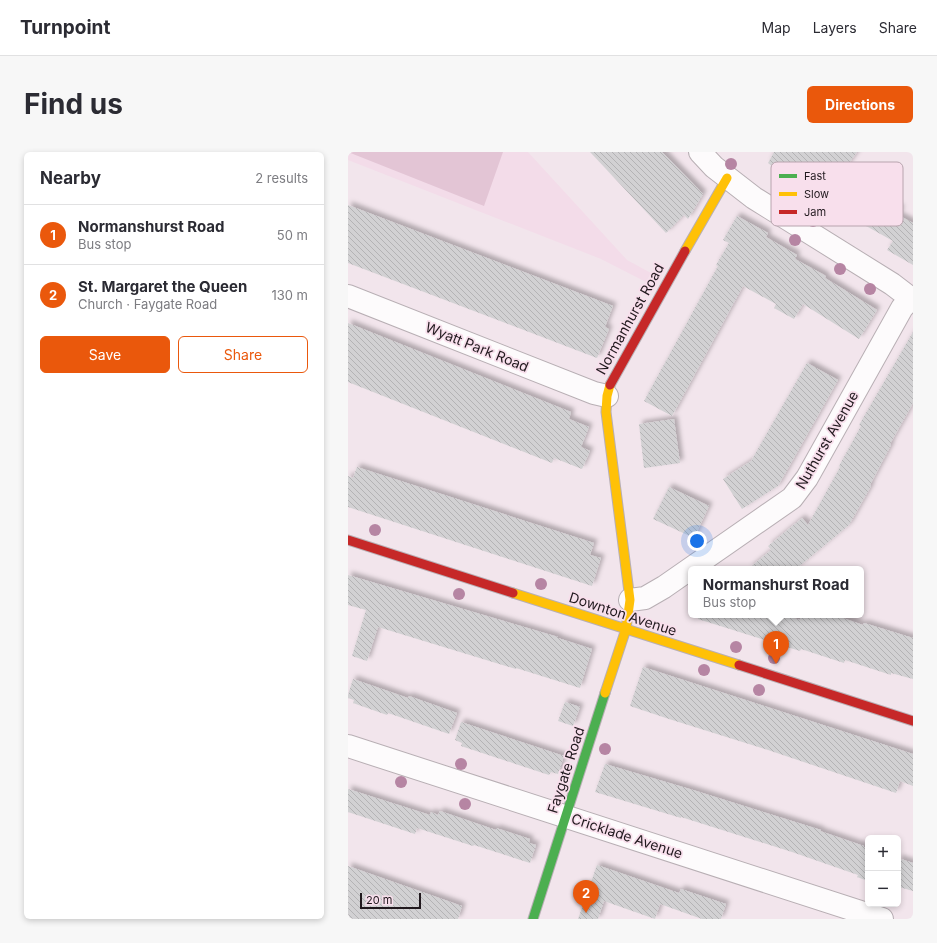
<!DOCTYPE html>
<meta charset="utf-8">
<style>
:root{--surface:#fff;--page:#f7f7f7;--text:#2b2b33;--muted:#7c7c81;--line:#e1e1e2;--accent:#ea580c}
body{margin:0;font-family:Inter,sans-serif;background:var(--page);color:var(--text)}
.controls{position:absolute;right:12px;bottom:12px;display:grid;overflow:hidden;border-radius:6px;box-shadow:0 2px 6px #0003}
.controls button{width:36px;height:36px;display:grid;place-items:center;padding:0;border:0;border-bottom:1px solid var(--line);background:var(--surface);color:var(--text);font:20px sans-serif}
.scale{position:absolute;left:12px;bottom:10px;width:61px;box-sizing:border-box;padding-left:4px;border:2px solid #21191e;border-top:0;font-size:11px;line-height:14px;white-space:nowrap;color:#21191e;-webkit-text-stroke:3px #f8dfec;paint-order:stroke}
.you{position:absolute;left:349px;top:389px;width:14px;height:14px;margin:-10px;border:3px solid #fff;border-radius:50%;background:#1a73e8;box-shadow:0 0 0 6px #1a73e833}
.badge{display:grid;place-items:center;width:26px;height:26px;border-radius:50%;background:var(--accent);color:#fff;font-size:13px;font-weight:700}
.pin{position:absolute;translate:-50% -33px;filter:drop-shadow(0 1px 2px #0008)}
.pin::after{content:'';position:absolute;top:21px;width:14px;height:12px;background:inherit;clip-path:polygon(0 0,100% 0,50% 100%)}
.popup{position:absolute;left:340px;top:414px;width:176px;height:52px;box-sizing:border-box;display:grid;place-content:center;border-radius:6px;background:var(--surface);filter:drop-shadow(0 1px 3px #0005);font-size:13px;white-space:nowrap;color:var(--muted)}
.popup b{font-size:15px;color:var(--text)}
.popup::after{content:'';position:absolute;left:50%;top:100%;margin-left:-8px;border:8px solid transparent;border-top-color:var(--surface)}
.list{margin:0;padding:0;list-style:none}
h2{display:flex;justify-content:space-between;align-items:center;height:52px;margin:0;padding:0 16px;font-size:17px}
h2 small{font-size:13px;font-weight:400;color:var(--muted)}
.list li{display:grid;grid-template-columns:26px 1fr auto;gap:12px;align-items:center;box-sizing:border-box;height:60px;padding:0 16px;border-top:1px solid var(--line)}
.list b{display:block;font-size:15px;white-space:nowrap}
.list p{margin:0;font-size:13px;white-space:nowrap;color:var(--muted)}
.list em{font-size:13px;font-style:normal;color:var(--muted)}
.actions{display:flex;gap:8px;padding:12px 16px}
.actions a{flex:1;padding:9px 0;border:1px solid var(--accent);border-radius:6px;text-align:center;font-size:14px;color:var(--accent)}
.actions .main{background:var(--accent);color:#fff}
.map{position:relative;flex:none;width:565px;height:767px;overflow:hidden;border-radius:6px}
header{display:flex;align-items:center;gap:24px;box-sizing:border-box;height:56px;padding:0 20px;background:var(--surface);border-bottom:1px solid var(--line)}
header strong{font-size:19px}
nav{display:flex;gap:22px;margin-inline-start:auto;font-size:14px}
.intro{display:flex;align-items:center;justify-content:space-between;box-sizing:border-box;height:96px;padding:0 24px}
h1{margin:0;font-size:28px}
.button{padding:10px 18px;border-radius:6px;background:var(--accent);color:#fff;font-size:14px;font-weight:700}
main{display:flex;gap:24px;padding:0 24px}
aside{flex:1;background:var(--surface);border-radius:6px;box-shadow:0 2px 6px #0003}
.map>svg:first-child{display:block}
</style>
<header>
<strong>Turnpoint</strong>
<nav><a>Map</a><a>Layers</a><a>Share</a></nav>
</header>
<div class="intro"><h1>Find us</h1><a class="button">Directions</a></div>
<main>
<aside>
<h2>Nearby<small>2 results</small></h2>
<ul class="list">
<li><span class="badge">1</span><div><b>Normanshurst Road</b><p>Bus stop</p></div><em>50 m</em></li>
<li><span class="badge">2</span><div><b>St. Margaret the Queen</b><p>Church · Faygate Road</p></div><em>130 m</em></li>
</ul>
<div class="actions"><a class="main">Save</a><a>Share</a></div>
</aside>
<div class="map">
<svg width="565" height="767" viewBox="0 0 565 767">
<defs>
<pattern id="building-back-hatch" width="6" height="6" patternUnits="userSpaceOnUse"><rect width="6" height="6" fill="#d2d1d3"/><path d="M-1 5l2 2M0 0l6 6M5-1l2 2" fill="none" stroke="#b4b3b5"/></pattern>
<filter id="shadow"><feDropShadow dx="3.5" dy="-3.5" stdDeviation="2" flood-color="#0004"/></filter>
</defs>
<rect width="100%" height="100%" fill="#f2e5ec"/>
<path fill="#f3dce9" d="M0 0H180L279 108 303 121 298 130 253 107 0 8Z"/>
<path fill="#e3c5d5" d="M0 0H155L136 54Z"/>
<path fill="url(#building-back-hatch)" filter="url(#shadow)" d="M242 0H314L355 42 340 67 336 63 318 81Z
M426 0H509L492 24 525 46 527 42 553 57 550 63 565 71V113L539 98 545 89 511 70 482 50 481 51 445 26 442 29 420 11Z
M0 53 265 154 257 175 261 177 249 206 0 111Z
M389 64 420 81 418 85 449 103 447 107 478 124 477 126 529 158 511 187 455 152 446 167 426 156 428 152 395 134 324 264 296 249 370 114 368 113 381 91 375 88Z
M0 171 223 260 221 267 241 275 233 295 242 299 234 317 206 306 204 311 0 230Z
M565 180V251L542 292 543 293 522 333 523 334 501 373 448 417H400L423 398 420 394 454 366 460 373 492 315 491 314 513 274 511 273Z
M459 211 490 228 430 334 394 357 375 327 403 309Z
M326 267 332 311 296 316 291 272Z
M9 315 246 391 242 403 253 406 244 434 0 355V324L5 326Z
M321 335 361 354 346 386 305 367Z
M0 423 210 485V486L244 497 232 536 168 516V517L30 475 19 509 4 504 18 458 0 453Z
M351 463H436L452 468 453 463H486L515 473 516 471 565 486V527L543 521V523L497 508 496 511 453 497 452 499 350 467Z
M295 515 565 602V634L552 629 548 641 420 598 321 567 282 554Z
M5 527 60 546 61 544 109 561 101 582 40 561 39 563 5 551 6 548 0 546V543Z
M217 550 232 555 225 574 210 569Z
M113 570 216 604 210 622 203 620 201 623 113 594 114 591 107 588Z
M257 612 345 638 473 678 472 679 516 694V695L520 697V729L509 725 510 723 444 700 333 665V666L247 640Z
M0 637 82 663 83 660 90 663 92 659 148 678V676L182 687 181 691 188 693 182 711 126 693 125 694 69 676 67 682 0 660Z
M550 706 565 711V739L551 735 550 738Z
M249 713 331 741 333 737 378 752 373 767H354L312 752 307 767 256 749 250 767H230Z
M0 714 114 754 110 767H0Z"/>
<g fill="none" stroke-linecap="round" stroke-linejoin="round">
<defs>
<path id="street" d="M352 0 366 15 406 46 544 132 565 148
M0 144 246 241 259 244
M282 448 297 446 316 435 444 346 459 326 554 156 563 146
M0 594 534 767"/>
<path id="fast" d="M185 767 257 541"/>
<path id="slow" d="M337 99 379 26
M165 441 391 513
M257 541 278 477 282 448 258 260 259 244 262 233"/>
<path id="jam" d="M262 233 337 99
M0 388 165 441
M391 513 565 569"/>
</defs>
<use href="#street" stroke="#b8afb4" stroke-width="24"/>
<use href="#fast" stroke="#b8afb4" stroke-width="11"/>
<use href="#slow" stroke="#b8afb4" stroke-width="11"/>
<use href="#jam" stroke="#b8afb4" stroke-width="11"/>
<use href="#street" stroke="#fdfbfc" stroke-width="22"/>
<use href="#fast" stroke="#4caf50" stroke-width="9"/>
<use href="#slow" stroke="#ffc107" stroke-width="9"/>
<use href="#jam" stroke="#c62828" stroke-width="9"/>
</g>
<g fill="#b685a3">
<circle cx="383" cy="12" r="6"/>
<circle cx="433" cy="47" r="6"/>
<circle cx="465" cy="69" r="6"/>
<circle cx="447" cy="88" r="6"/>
<circle cx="492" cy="117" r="6"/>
<circle cx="522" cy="137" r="6"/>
<circle cx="27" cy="378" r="6"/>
<circle cx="193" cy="432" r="6"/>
<circle cx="111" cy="442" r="6"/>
<circle cx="388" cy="495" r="6"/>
<circle cx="426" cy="506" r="6"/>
<circle cx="356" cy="518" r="6"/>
<circle cx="411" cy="538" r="6"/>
<circle cx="257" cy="597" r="6"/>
<circle cx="113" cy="612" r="6"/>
<circle cx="53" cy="630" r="6"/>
<circle cx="117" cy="652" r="6"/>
</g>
<g text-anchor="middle" stroke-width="3.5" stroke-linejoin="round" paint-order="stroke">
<g font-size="14" fill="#21191e" stroke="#f8dfec">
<text transform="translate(282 167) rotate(-61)" y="5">Normanhurst Road</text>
<text transform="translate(129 195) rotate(22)" y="5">Wyatt Park Road</text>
<text transform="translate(479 288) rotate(-60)" y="5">Nuthurst Avenue</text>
<text transform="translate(275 462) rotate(18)" y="5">Downton Avenue</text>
<text transform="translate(218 618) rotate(-72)" y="5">Faygate Road</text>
<text transform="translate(279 684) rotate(18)" y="5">Cricklade Avenue</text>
</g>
</g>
<rect x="423" y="10" width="132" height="64" rx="6" fill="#f8dfec" stroke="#b8a4ae" stroke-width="1"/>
<rect x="431" y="22" width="18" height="4" fill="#4caf50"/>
<rect x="431" y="40" width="18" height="4" fill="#ffc107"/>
<rect x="431" y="58" width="18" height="4" fill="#c62828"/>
<g font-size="11" fill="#21191e">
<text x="456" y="28">Fast</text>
<text x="456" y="46">Slow</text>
<text x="456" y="64">Jam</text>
</g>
</svg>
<div class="controls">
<button>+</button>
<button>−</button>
</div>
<div class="scale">20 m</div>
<div class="you"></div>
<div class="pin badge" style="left:428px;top:512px">1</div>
<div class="popup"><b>Normanshurst Road</b>Bus stop</div>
<div class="pin badge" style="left:238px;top:761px">2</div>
</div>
</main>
